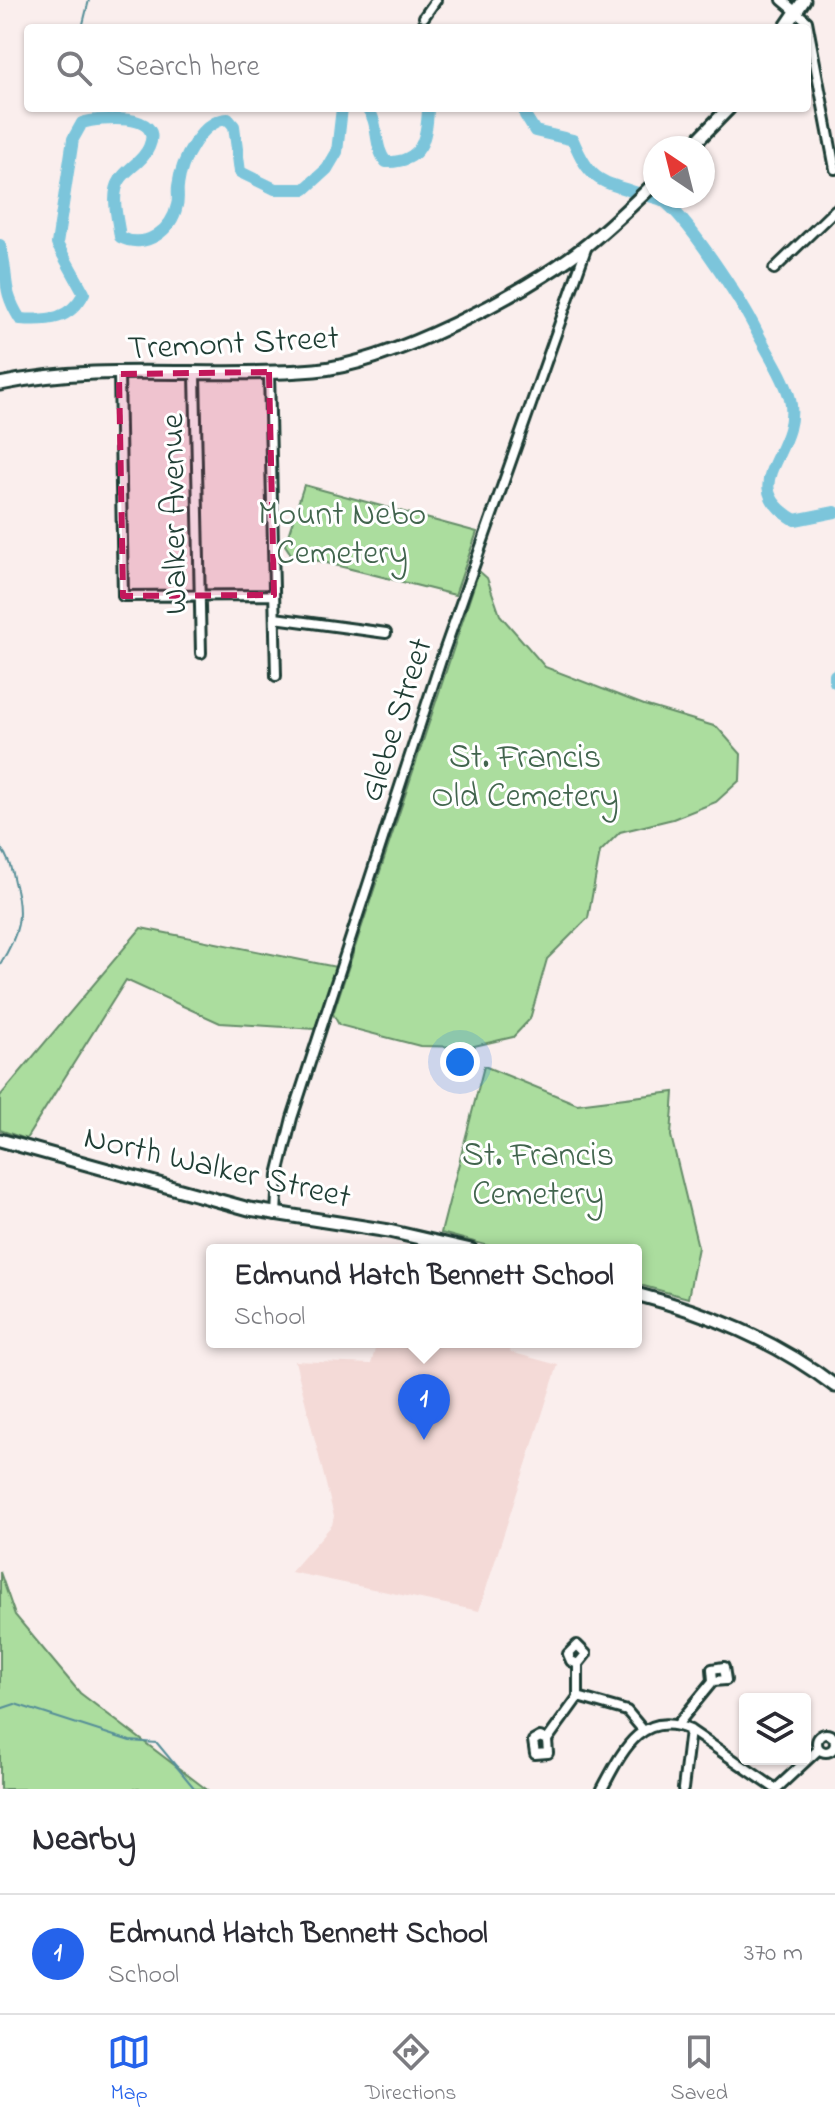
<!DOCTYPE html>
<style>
:root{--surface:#fff;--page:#f2f2f3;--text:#2b2b33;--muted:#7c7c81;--line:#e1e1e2;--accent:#2563eb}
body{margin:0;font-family:"Indie Flower",sans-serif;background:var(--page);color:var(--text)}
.controls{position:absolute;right:24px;bottom:24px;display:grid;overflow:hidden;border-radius:8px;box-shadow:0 2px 6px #0004}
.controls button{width:72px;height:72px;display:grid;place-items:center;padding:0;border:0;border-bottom:2px solid var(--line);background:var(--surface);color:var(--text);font:40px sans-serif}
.compass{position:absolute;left:643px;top:136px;width:72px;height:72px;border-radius:50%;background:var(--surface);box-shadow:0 2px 6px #0004;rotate:325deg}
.you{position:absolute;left:460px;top:1062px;width:28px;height:28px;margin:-20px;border:6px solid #fff;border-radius:50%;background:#1a73e8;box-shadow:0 0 0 12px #1a73e833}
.badge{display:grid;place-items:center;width:52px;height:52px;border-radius:50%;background:var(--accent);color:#fff;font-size:26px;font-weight:700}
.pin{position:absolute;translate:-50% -66px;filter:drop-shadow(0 2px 4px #0008)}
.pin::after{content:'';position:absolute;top:42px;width:28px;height:24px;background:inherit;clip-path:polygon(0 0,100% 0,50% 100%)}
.popup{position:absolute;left:206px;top:1244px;width:436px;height:104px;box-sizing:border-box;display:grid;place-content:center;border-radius:8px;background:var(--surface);filter:drop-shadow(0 2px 6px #0005);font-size:26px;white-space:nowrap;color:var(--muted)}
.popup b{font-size:30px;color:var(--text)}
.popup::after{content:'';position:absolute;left:50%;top:100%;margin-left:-16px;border:16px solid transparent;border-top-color:var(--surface)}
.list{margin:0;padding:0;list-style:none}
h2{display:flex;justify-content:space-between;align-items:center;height:104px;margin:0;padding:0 32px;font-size:34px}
h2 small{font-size:26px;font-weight:400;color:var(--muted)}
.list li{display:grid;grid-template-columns:52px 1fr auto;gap:24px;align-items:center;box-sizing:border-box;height:120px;padding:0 32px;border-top:2px solid var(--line)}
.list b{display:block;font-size:30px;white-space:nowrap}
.list p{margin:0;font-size:26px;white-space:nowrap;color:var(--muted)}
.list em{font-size:26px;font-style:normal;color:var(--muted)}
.icon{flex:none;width:44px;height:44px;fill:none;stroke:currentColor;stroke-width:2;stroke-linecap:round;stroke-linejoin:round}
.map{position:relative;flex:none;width:835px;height:1789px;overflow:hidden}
.search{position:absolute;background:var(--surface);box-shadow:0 2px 6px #0004;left:24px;right:24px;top:24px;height:88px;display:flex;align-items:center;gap:20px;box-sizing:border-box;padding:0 28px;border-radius:8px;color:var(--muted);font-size:30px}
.sheet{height:224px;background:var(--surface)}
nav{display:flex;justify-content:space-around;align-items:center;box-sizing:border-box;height:112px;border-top:2px solid var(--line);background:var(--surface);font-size:22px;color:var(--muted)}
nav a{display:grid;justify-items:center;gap:4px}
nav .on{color:var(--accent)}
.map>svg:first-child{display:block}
</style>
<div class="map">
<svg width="835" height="1789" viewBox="0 0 835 1789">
<rect width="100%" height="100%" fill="#faeeed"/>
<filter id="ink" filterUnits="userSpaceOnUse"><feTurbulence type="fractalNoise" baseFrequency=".0125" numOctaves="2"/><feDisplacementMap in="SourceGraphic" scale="16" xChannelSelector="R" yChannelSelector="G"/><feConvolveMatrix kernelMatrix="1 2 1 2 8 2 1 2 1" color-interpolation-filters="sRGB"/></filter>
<g filter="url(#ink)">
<path fill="#f4dad7" d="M377 1342H512L510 1352 558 1365 479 1611 291 1572 332 1525 334 1516 295 1361 371 1364Z"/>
<path fill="#abdd9e" stroke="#658d69" stroke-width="2" d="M304 485 477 532 455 595 291 554 285 545Z
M479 571 487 578 500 615 545 667 644 705 717 727 741 754 740 780 716 802 673 819 620 832 600 852 588 918 547 959 530 1019 513 1037 470 1047 420 1046 339 1025 333 1014Z
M141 928 336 967 315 1029 220 1023 126 980 26 1139 0 1130V1096Z
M484 1066 577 1104 674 1092 671 1136 698 1247 688 1298 636 1284V1250H504L441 1233Z
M0 1572 15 1615 80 1693 206 1789H0Z"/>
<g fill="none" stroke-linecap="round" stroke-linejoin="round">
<path stroke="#568f98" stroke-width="2" d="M82 28 89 0
M112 108 116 119
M0 847C9 858 11 868 14 882 24 915 19 935 0 964
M0 1709 15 1704 130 1741 157 1743 195 1789"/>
<path stroke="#7bc5db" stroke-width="12" d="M367 108C380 123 373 146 386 162 422 163 427 139 428 108
M525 108V115L535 131 573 140C590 180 598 181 638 193 645 195 655 197 662 200 686 215 741 301 755 328 765 349 784 375 790 399 802 453 732 483 795 520L835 512
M0 245C10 277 0 287 20 319 49 321 70 320 84 293L57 244 73 139 82 123C99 118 165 111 149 147 143 162 127 168 120 180 110 195 118 220 120 237 145 250 172 231 177 205 179 199 177 192 178 186 181 162 201 120 228 119L234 126 240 172 275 189H305L327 169 337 152 342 108
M835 675V682"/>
<defs>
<path id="minor" d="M782 0 807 21 835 169
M424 17 436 0
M774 269 835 210
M269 372 276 676
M119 374 123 596 274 595
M195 374 201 653
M275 618 386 633
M276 1215 278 1175 292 1118 443 654 587 246
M578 1697 627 1711 643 1730
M677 1725 713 1681 726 1680 724 1667 712 1669 713 1681
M817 1743a9 9 0 1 1 18 0a9 9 0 1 1-18 0Z
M547 1740 540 1737 533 1741 535 1754 548 1753 547 1740 578 1697V1664L571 1661 568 1654 577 1645 586 1654 578 1664
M602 1789C621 1754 641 1708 690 1730L776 1789 819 1749
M683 1789 690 1730"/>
<path id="secondary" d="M785 28 804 0
M690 148 729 108
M0 384C102 362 211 379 315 370 389 364 524 294 583 248 609 228 632 205 655 183
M0 1140 249 1209 389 1231 471 1250
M636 1294C708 1313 775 1340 835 1386"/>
</defs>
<use href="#minor" stroke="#1f3d34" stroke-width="14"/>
<use href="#secondary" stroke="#1f3d34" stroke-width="17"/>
<use href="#minor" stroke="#fff" stroke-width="8"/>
<use href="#secondary" stroke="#fff" stroke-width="11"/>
</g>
</g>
<path fill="#c2185b" fill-opacity="0.2" stroke="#c2185b" stroke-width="6" stroke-dasharray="16 10" stroke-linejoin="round" d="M269 372 274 595 123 596 119 374Z"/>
<g text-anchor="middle" stroke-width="6" stroke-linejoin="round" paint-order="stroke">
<g font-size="34" fill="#1f3d34" stroke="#fff">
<text transform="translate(233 341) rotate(-3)" y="12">Tremont Street</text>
<text transform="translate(172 514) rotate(-91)" y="12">Walker Avenue</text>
<text transform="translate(394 719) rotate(-72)" y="12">Glebe Street</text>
<text transform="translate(218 1165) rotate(13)" y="12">North Walker Street</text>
</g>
<g font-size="34" fill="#42654e" stroke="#fff">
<text x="342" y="524">Mount Nebo<tspan x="342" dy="39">Cemetery</tspan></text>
<text x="525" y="767">St. Francis<tspan x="525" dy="39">Old Cemetery</tspan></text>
<text x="538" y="1165">St. Francis<tspan x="538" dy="39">Cemetery</tspan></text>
</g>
</g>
</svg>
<div class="controls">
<button><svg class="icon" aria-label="layers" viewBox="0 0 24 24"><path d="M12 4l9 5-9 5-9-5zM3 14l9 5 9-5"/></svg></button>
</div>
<svg class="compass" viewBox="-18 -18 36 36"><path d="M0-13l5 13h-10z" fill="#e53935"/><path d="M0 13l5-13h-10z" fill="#7c7c81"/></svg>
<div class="you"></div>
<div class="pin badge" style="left:424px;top:1440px">1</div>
<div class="popup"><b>Edmund Hatch Bennett School</b>School</div>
<div class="search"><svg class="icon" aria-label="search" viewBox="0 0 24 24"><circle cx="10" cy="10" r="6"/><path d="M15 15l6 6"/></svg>Search here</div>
</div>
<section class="sheet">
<h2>Nearby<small></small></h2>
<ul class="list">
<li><span class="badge">1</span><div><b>Edmund Hatch Bennett School</b><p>School</p></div><em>370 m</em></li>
</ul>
</section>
<nav>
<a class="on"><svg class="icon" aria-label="map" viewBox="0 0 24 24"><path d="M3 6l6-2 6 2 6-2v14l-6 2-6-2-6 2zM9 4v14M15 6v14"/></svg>Map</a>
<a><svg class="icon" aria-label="directions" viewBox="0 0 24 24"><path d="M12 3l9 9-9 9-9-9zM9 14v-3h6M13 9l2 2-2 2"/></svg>Directions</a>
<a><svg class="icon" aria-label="saved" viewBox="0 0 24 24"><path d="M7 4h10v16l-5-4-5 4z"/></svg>Saved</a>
</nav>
